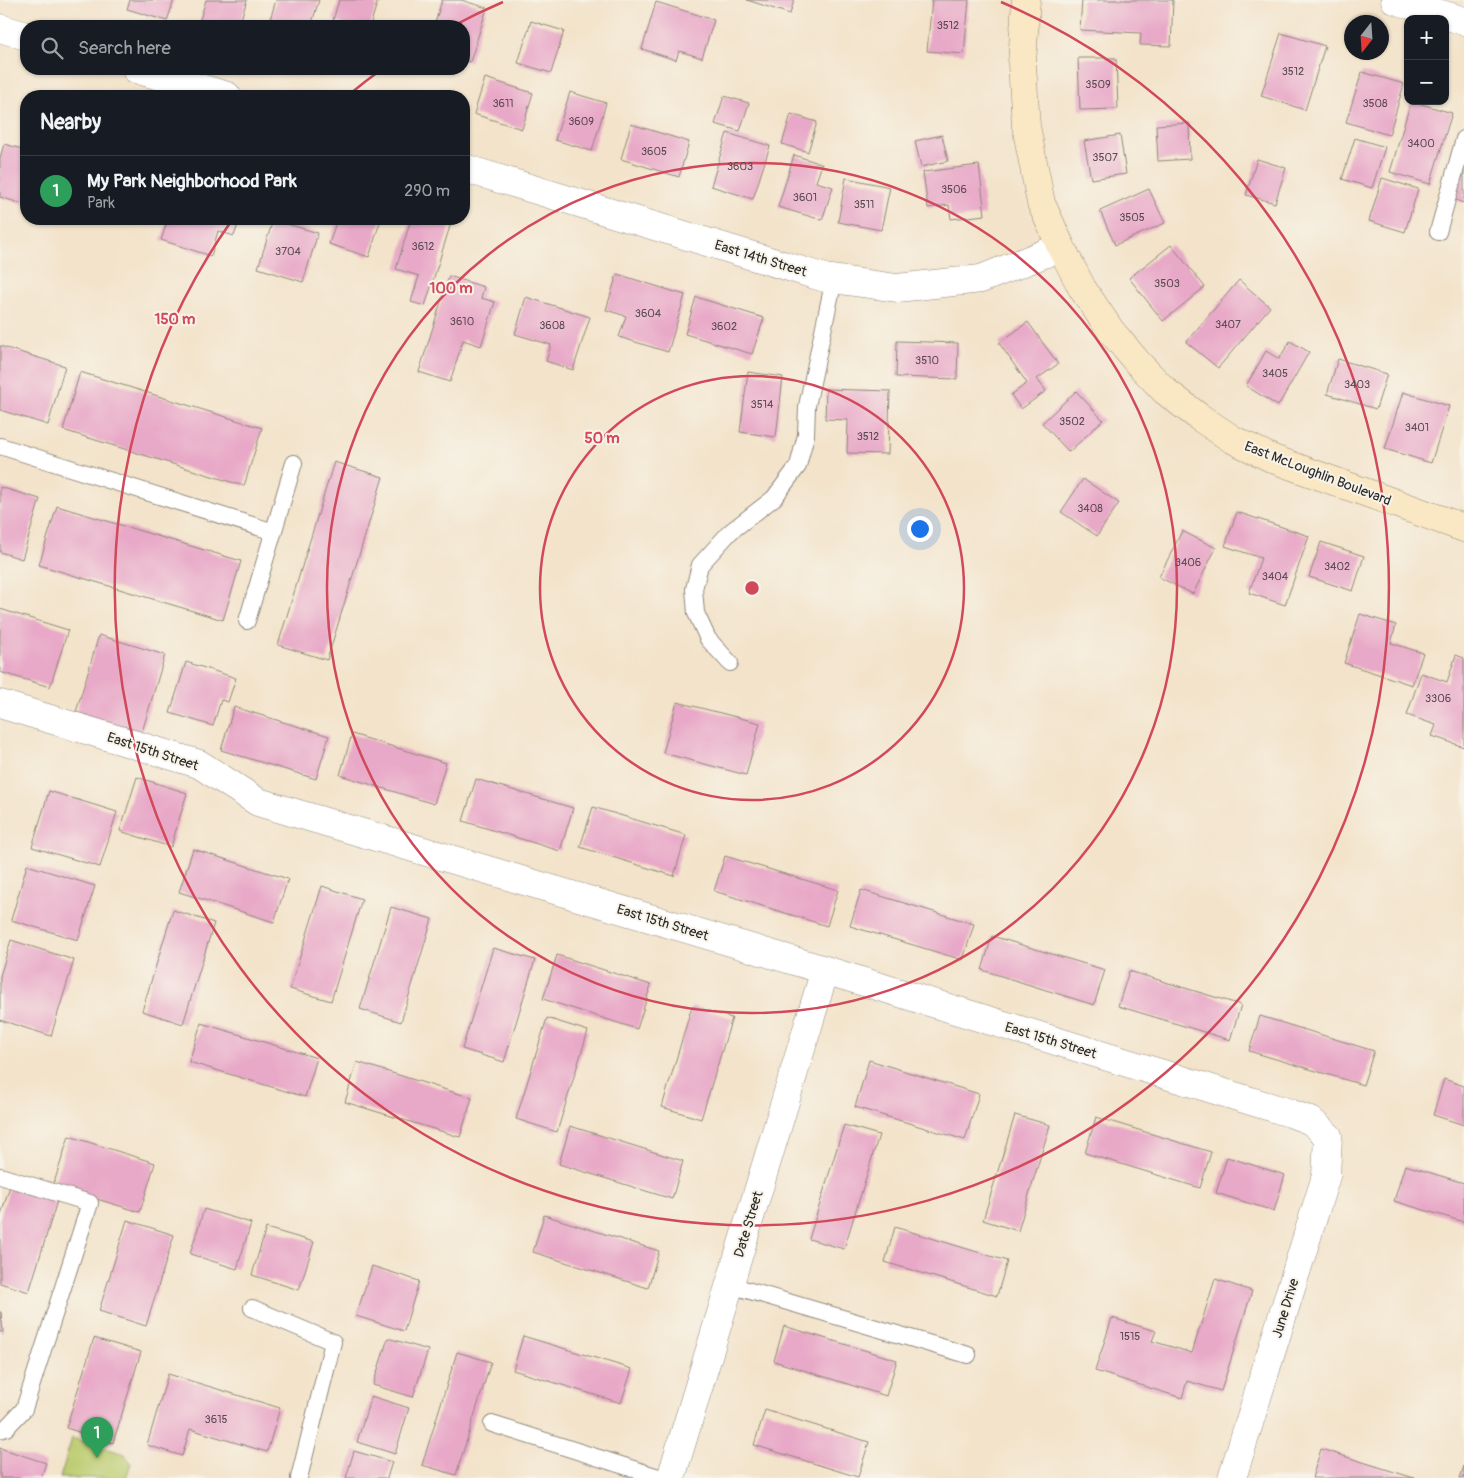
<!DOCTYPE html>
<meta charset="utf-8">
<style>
:root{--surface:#171b24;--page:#20242c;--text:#f1f3f6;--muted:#9ea1a6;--line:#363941;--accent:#1a73e8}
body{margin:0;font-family:Pangolin,sans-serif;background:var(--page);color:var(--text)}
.controls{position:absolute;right:15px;top:15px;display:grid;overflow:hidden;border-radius:10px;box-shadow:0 1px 4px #0004}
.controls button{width:45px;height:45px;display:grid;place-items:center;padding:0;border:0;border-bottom:1px solid var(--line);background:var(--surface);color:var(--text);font:25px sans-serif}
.compass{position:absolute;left:1344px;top:15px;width:45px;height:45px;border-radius:50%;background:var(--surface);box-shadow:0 1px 4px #0004;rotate:197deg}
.you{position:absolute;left:919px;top:528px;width:18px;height:18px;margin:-12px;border:4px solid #fff;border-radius:50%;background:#1a73e8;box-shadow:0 0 0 8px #1a73e833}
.badge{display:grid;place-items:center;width:32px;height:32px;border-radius:50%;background:var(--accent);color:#fff;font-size:16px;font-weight:700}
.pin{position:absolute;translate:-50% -41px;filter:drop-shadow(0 1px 2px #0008)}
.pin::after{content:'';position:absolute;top:26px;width:18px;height:15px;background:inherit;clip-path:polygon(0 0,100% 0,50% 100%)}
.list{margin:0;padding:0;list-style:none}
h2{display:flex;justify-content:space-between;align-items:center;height:65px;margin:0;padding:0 20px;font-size:21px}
h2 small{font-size:16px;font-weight:400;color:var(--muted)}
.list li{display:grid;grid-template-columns:32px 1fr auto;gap:15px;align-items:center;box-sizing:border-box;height:70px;padding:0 20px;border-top:1px solid var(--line)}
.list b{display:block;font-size:19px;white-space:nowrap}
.list p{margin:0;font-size:16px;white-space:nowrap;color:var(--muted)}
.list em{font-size:16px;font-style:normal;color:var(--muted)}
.icon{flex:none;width:28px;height:28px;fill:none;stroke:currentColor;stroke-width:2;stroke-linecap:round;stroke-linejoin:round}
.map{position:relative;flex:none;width:1464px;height:1478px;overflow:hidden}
.search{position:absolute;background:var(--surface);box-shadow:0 1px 4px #0004;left:20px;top:20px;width:450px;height:55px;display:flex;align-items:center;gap:12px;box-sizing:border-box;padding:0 18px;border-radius:20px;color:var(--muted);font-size:19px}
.panel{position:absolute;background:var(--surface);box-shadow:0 1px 4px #0004;left:20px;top:90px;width:450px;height:135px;border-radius:20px}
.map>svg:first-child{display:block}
</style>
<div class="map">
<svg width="1464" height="1478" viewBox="0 0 1464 1478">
<rect width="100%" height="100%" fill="#f7f3e8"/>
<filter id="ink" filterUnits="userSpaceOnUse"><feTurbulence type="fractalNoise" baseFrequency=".02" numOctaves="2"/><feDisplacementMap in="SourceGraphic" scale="10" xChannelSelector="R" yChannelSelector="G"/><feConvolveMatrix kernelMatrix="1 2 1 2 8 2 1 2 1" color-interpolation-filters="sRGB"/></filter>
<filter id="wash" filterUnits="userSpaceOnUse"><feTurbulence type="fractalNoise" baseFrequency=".0096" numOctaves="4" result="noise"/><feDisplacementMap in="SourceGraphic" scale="20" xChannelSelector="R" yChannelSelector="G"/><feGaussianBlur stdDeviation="1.12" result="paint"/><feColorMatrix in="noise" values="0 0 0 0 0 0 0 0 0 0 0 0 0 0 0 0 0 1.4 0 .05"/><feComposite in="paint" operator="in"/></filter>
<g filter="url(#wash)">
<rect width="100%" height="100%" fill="#f3e3ca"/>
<path fill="#baca6c" stroke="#727a4c" d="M72 1438 125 1454 131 1463 126 1478H60Z"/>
<g id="blocks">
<path fill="#e8a8c7" d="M130 0H174L167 21 127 9Z
M206 0H247L239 26H198Z
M276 0H319L311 26H268Z
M339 0H378L370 26H351L333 20Z
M442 0H461L487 8 470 62 464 60V26H434Z
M747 0H794L790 14Z
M932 0H969L964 54 927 51Z
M1082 0H1173L1171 46 1140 45 1141 33 1080 30Z
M656 2 714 20 702 58 679 51 676 60 642 49Z
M531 21 564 31 551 73 518 63Z
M1281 33 1325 46 1305 110 1261 96Z
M1078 58H1116L1118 109 1080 110Z
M1362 72 1404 84 1389 135 1346 122Z
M485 78 533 93 522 129 474 114Z
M570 92 606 103 592 151 555 140Z
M724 96 749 103 740 131 715 124Z
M1411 101 1452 113 1430 184 1390 172Z
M791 114 817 122 808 152 782 144Z
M1189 123 1190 159 1158 161 1156 125Z
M631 124 689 142 679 177 621 159Z
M727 133 770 146 753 199 711 186Z
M942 135 948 161 921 167 915 141Z
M1120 135 1126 174 1091 179 1084 141Z
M1355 138 1385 147 1372 188 1342 179Z
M4 144 26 150V193L23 204 0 197V158Z
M794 155 822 164 816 182 833 187 822 220 778 207Z
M1257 159 1286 168 1275 203 1246 195Z
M1464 164V203L1453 199Z
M979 165 985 215 951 219 949 205 928 208 923 172Z
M846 178 890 187 881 230 838 222Z
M1382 178 1418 189 1405 232 1369 221Z
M1149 189 1165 223 1115 245 1100 211Z
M168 219H240L234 236 218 231 211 256 161 240Z
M337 219H381L369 257 329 244Z
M411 219H436L451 223 425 306 411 302 419 276 396 269Z
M273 220 318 233 303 282 258 268Z
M1171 245 1205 287 1163 321 1129 278Z
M617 274 685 295 668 352 619 337 626 316 606 310Z
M449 276 484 287 481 298 495 302 481 346 463 340 450 382 419 372Z
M1239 280 1270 307 1218 368 1186 342Z
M526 297 590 317 573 370 546 361 551 345 515 334Z
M696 297 764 318 752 354 685 334Z
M1028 322 1058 364 1037 379 1046 391 1021 409 1011 395 1027 383 999 343Z
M897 341 958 343 957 379 896 377Z
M1290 341 1309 352 1278 406 1246 386 1266 351 1279 359Z
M0 346 65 366 48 425 0 410Z
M1338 359 1387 374 1376 409 1327 394Z
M80 372 262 428 244 486 63 430Z
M748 372 783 377 776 437 740 432Z
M826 389 890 391 888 454 847 453 848 420 825 419Z
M1076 391 1103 420 1069 452 1042 423Z
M1403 392 1449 406 1431 463 1385 449Z
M334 462 383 477 327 660 278 645Z
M1083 479 1119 503 1097 536 1061 512Z
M0 487 40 499 22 559 0 552Z
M57 506 241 561 223 620 39 565Z
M1237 512 1309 536 1285 605 1249 593 1261 558 1225 546Z
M1182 531 1216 548 1193 594 1159 577Z
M1321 542 1364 556 1353 591 1309 577Z
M0 609 68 630 50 687 0 672Z
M1360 614 1396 625 1391 643 1423 653 1412 685 1344 663Z
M99 635 165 655 142 732 76 712Z
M1456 655 1464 658V747L1432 736 1436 725 1407 715 1421 673 1447 682Z
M186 662 236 678 228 702 221 700 213 726 170 713Z
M677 702 760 723 746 775 663 753Z
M234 707 329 736 316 779 221 750Z
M352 734 446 763 434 804 340 775Z
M137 777 187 793 171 847 120 831Z
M476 779 573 808 560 851 463 821Z
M49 791 117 812 100 867 32 847Z
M593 807 686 835 674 876 580 847Z
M193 849 288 879 274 922 179 892Z
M725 856 838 890 827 926 714 891Z
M27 865 95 886 78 940 11 920Z
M322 886 362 899 331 1001 290 989Z
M861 890 974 924 963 960 850 926Z
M391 907 432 919 401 1022 360 1009Z
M173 910 214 923 183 1024 142 1011Z
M992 936 1105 970 1094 1005 982 970Z
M11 940 74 960 51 1036 0 1020V976Z
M493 948 535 960 504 1062 462 1049Z
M557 955 651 985 637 1029 543 999Z
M1129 971 1241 1005 1230 1040 1118 1006Z
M692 1006 732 1018 701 1119 662 1107Z
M1260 1016 1374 1051 1363 1085 1249 1051Z
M547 1018 588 1031 557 1132 516 1119Z
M201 1023 317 1058 305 1097 189 1062Z
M869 1060 979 1094 965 1140 855 1107Z
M357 1062 472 1098 460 1137 345 1102Z
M1444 1079 1464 1086V1125L1433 1115Z
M1015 1115 1050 1125 1018 1231 983 1220Z
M1096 1117 1211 1152 1200 1188 1085 1153Z
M844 1125 879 1135 844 1249 809 1239Z
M570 1126 683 1161 672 1199 559 1164Z
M69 1136 155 1163 140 1212 53 1186Z
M1227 1157 1285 1175 1274 1211 1216 1193Z
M1405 1165 1464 1183V1222L1394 1201Z
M10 1186 57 1201 29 1292 0 1283V1218Z
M204 1209 251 1223 237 1269 190 1254Z
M544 1215 659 1251 648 1288 533 1252Z
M127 1220 174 1235 146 1326 99 1311Z
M895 1227 1007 1261 997 1296 885 1262Z
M266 1228 314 1242 299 1290 252 1275Z
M372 1266 419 1281 404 1331 356 1316Z
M1215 1279 1252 1291 1221 1391 1187 1381 1182 1398 1095 1371 1112 1318 1156 1331 1152 1341 1192 1353Z
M0 1312H1L3 1332H0Z
M784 1326 897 1360 886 1396 774 1361Z
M523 1336 632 1369 621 1403 513 1370Z
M94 1338 141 1352 113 1443 66 1428Z
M388 1338 428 1350 413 1397 373 1385Z
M457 1352 491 1362 456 1475 422 1465Z
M168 1374 280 1408 267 1452 190 1429 182 1456 147 1445Z
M371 1396 409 1408 395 1454 357 1442Z
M765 1410 869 1442 858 1477 754 1445Z
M0 1448 46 1463 41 1478H0Z
M1321 1449 1414 1478H1312Z
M354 1451 392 1462 387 1478H346Z
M1464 1466V1478H1460Z"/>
</g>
</g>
<g filter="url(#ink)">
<use href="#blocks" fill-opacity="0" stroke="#8f877a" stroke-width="1"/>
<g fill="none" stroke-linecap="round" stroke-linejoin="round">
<defs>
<path id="lane" d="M1438 232 1464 139
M0 446 274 532
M247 621 294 463
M730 663 708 639 696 613 694 589 700 565 730 532 774 498 798 466 806 435 807 406 834 279
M0 1176 90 1203 24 1409 6 1428 0 1430
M730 1285 968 1355
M252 1308 333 1342 299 1478
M492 1424 662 1478"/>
<path id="street" d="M1395 0 1464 21
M0 28 26 36
M136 69 227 96
M464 168 825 278 897 288 981 279 1061 247
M0 704 199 764 258 802 825 970 1290 1113 1311 1121 1328 1136 1326 1176 1232 1478
M671 1478 825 970"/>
<path id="secondary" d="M1026 0 1022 64 1026 126 1041 203 1061 247 1082 288 1111 331 1138 363 1165 391 1199 417 1232 439 1273 459 1464 528"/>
</defs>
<use href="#lane" stroke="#8f877a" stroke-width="18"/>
<use href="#street" stroke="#8f877a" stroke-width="29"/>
<use href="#secondary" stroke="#8f877a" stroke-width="29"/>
<use href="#lane" stroke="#fff" stroke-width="16"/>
<use href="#street" stroke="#fff" stroke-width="28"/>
<use href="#secondary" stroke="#fae7c3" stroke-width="28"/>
</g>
</g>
<g fill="none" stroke="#d1495b" stroke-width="2.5">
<circle cx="752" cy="588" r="212"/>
<circle cx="752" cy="588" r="425"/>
<path d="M351 93A637 637 0 0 1 382 69M453 26A637 637 0 0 1 503 2M1001 2A637 637 0 1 1 230 223"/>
</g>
<g text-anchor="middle" stroke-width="4" stroke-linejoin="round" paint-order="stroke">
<g font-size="11" fill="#5a4a52">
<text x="948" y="29">3512</text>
<text x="1293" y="75">3512</text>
<text x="1098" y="88">3509</text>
<text x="503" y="107">3611</text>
<text x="1375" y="107">3508</text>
<text x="581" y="125">3609</text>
<text x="1421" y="147">3400</text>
<text x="654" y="155">3605</text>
<text x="1105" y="161">3507</text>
<text x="740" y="170">3603</text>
<text x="954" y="193">3506</text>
<text x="805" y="201">3601</text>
<text x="864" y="208">3511</text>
<text x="1132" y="221">3505</text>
<text x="423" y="250">3612</text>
<text x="288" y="255">3704</text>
<text x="1167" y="287">3503</text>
<text x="648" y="317">3604</text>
<text x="462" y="325">3610</text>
<text x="1228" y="328">3407</text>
<text x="552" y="329">3608</text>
<text x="724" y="330">3602</text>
<text x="927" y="364">3510</text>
<text x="1275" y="377">3405</text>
<text x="1357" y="388">3403</text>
<text x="762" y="408">3514</text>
<text x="1072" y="425">3502</text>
<text x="1417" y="431">3401</text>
<text x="868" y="440">3512</text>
<text x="1090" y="512">3408</text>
<text x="1188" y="566">3406</text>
<text x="1337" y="570">3402</text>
<text x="1275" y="580">3404</text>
<text x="1438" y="702">3306</text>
<text x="1130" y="1340">1515</text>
<text x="216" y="1423">3615</text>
</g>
<g font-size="14" fill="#2b2b2b" stroke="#f7f3e8">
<text transform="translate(761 258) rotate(17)" y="5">East 14th Street</text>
<text transform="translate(1318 473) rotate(21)" y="5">East McLoughlin Boulevard</text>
<text transform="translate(153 751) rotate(18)" y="5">East 15th Street</text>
<text transform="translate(663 922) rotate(17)" y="5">East 15th Street</text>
<text transform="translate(1051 1040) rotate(17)" y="5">East 15th Street</text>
<text transform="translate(748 1224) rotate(-73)" y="5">Date Street</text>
<text transform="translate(1285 1308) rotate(-73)" y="5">June Drive</text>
</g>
</g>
<circle cx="752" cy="588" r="8" fill="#d1495b" stroke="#f7f3e8" stroke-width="2.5"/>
<g font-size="15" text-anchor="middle" font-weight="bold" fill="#d1495b" stroke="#f7f3e8" stroke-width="4" stroke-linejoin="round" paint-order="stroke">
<text x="451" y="293">100 m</text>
<text x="175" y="324">150 m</text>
<text x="602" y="443">50 m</text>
</g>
</svg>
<div class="controls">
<button>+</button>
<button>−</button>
</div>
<svg class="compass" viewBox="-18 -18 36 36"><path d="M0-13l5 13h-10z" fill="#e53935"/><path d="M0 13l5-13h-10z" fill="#9ea1a6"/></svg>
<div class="you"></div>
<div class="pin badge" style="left:97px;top:1458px;background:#2e9e5b">1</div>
<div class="search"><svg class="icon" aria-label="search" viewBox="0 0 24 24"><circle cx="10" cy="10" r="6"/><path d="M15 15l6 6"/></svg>Search here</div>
<section class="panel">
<h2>Nearby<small></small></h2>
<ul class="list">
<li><span class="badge" style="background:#2e9e5b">1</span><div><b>My Park Neighborhood Park</b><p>Park</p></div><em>290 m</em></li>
</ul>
</section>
</div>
